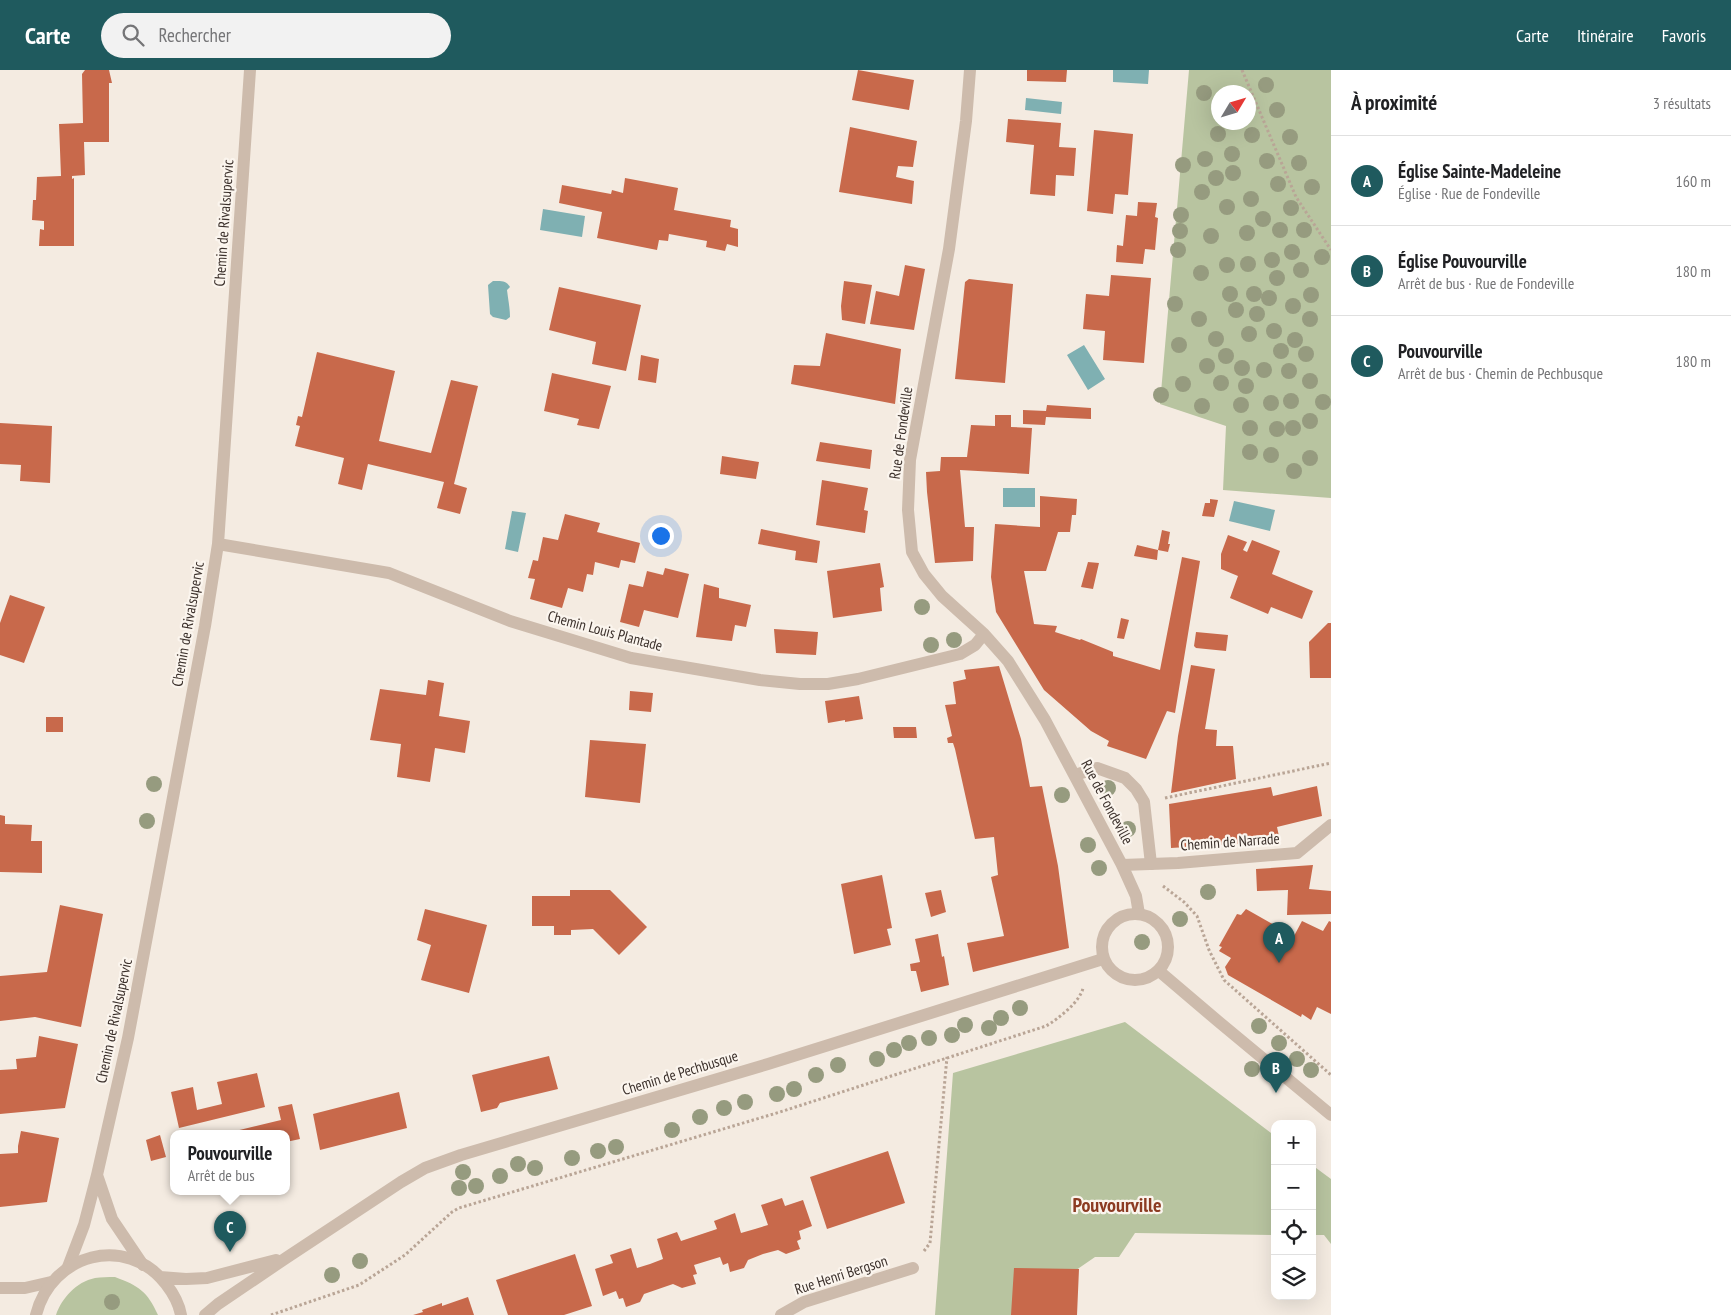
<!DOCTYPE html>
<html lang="fr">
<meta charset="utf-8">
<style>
:root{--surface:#fff;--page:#f2f2f2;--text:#202124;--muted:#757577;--line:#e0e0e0;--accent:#1f5a5e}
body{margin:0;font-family:"PT Sans Narrow",sans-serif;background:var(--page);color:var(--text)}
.controls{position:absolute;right:15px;bottom:15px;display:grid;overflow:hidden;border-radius:10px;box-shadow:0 5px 20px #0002}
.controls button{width:45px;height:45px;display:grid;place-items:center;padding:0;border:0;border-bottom:1px solid var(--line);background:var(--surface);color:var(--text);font:25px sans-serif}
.compass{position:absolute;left:1211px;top:15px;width:45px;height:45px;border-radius:50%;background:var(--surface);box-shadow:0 5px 20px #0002;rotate:52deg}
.you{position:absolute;left:660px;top:465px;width:18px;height:18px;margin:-12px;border:4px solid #fff;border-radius:50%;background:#1a73e8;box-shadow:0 0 0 8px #1a73e833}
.badge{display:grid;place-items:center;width:32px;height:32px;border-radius:50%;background:var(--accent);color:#fff;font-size:16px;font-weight:700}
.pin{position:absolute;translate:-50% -41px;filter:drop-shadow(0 1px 2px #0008)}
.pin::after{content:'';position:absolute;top:26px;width:18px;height:15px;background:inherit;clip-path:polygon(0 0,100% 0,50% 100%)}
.popup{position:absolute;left:170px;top:1060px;width:120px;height:65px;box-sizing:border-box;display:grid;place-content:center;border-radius:10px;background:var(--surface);filter:drop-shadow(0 1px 4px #0005);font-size:16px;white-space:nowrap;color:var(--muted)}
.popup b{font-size:19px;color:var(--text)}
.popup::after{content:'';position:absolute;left:50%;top:100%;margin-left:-10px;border:10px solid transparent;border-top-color:var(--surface)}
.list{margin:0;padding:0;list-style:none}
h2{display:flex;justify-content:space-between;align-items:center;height:65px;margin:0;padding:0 20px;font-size:21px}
h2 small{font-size:16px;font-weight:400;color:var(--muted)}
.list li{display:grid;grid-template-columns:32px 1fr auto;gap:15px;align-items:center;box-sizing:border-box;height:90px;padding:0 20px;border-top:1px solid var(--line)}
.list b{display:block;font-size:19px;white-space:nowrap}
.list p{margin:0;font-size:16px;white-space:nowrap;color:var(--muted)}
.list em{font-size:16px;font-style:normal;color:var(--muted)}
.icon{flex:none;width:28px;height:28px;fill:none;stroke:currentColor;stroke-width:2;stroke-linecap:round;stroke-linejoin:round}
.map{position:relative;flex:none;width:1331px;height:1245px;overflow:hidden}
header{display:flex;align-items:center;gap:30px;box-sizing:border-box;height:70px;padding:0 25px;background:var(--accent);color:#fff}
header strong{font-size:24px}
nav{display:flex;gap:28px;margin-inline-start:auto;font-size:18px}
.search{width:350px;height:45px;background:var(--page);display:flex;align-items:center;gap:12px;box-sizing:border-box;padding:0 18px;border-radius:28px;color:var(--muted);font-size:19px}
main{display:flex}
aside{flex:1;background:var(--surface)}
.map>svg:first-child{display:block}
</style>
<header>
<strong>Carte</strong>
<div class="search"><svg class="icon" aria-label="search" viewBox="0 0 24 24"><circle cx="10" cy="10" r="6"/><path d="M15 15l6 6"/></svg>Rechercher</div>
<nav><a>Carte</a><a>Itinéraire</a><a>Favoris</a></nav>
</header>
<main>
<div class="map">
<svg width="1331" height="1245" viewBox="0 0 1331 1245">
<rect width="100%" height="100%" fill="#f4ebe1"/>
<path fill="#b8c4a0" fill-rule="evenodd" d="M1189 0H1331V428L1223 420 1226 356 1160 334ZM1248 22V52H1218V22Z
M1125 952 1275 1066V1165L1135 1163 1119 1187H1095L1011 1245H935L953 1003Z
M1312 1095 1331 1109V1174L1324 1165H1312Z
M115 1207C139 1216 147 1221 158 1245H56C62 1228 76 1212 95 1208 101 1207 108 1207 115 1207Z"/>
<path fill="#7fb0b2" d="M1113 0H1149L1148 14 1113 12Z
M1026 28 1062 32 1061 44 1025 40Z
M543 139 585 146 582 167 540 160Z
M493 211C501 211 506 210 510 217L507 220C508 229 510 238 510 247L506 250 493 247 490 244 488 215Z
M1084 275 1105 309 1088 320 1067 285Z
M1003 418H1035V437H1003Z
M1234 431 1275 440 1270 461 1229 451Z
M512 441 526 443 518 482 505 479Z"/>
<path fill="#c8694b" d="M85 0H109L112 13H109V72H84L85 105 72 106V109L74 108V176H39L40 159 44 160V151L32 150 33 130H36L37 107 61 106 59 54 83 53 82 4Z
M858 0 914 10 909 40 852 30Z
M1027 0H1067L1066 12 1027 11Z
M1008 49 1061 53 1059 77 1076 78 1074 106 1056 105 1055 126 1030 124 1034 75 1006 72Z
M850 57 917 71 913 97 898 96 896 107 914 111 912 134 839 122Z
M1094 60 1133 64 1128 125 1115 124 1113 144 1087 141Z
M625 108 678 118 674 140 731 150 730 157 738 159V177L727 174 725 181 706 177 707 171 669 164 668 171 659 170 657 180 597 168 602 142 559 133 562 115 611 124 612 120 623 123Z
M1138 132 1157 133 1155 147 1158 148 1155 180 1145 179 1143 194 1116 192 1117 175 1123 176 1126 145 1137 146Z
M905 195 925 199 914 260 870 254 876 221 899 226Z
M1111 205 1151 208 1144 293 1103 290 1105 261 1083 259 1086 224 1109 226Z
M969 209 1013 214 1005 313 955 309 965 212Z
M844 211 872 215 865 254 842 250 841 236Z
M559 217 641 235 626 301 592 294 596 272 549 260Z
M826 263 901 279 895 334 791 314 794 295 820 296Z
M317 282 395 301 379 371 431 383 451 310 478 316 454 414 467 418 460 444 437 438 444 412 368 394 362 420 338 414 344 388 295 376 300 356 296 355 298 346 302 347Z
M641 285 659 289 656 313 638 310Z
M552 303 611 316 599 359 577 355 579 349 544 341Z
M1047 335 1091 338V349L1046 347 1045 355 1023 354V340L1046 341Z
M995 345H1011V357L1032 358 1029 404 960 400 965 457H974L973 491 935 493 927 422 926 402 940 401 941 387H967L971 355 995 356Z
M0 353 52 356 50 413 20 411 21 395 0 394Z
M820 372 872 380 870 399 816 391Z
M722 386 759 392 756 409 720 404Z
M822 410 868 418 864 440 868 441 865 463 816 455Z
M1040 426 1077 429 1076 445H1072L1070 462H1058L1046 501H1024L1034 554 1057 556 1055 562 1080 570 1081 569 1113 582V586L1160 600 1182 487 1200 491 1175 643 1167 641 1146 689 1107 676 1109 671 1091 661 1044 620 996 542 991 507 995 454 1040 457Z
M1210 429 1218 430 1214 447 1202 446 1205 433H1210Z
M565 444 600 453 597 462 640 473 635 493 621 490 619 498 595 492 593 505 587 504 583 522 568 518 562 538 530 529 535 509 528 508 533 490 538 491 543 467 558 470Z
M761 459 820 471 817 493 795 490 796 481 758 474Z
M1162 460 1170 462 1168 474H1170L1168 482 1158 480Z
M1228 465 1247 472 1243 480 1247 482 1252 470 1280 481 1272 504 1313 521 1302 549 1271 537 1268 544 1230 528 1238 506 1221 499V484Z
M1137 475 1158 480 1157 490 1134 486Z
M1088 492 1099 493 1093 519 1081 517Z
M880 493 884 517 880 518 882 541 833 548 827 501Z
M665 498 689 504 678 548 644 540 639 557 620 552 629 514 643 517 647 501 663 505Z
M704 514 719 518V528L751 535 746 557 735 555 732 571 696 567Z
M10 525 45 537 24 593 0 585V553Z
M1121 548 1129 550 1124 569 1117 568Z
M1328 553H1331V608H1310L1309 572Z
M774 559 818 562 816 585 776 583Z
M1196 562 1228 565 1226 581 1196 578 1194 576Z
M1191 595 1215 599 1205 659 1217 660 1216 676H1233L1236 709 1171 723 1178 666Z
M999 596 1021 669 1030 717 1042 716 1058 796 1069 878 973 902 967 873 1004 866 991 807 998 805 994 767 975 769 955 679 953 673H948L947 668 952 666 945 635 956 634 953 612 966 609 964 600Z
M428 610 444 613 439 646 470 651 465 683 435 678 430 712 397 707 401 674 370 670 380 619 426 625Z
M630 621 653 623 651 642 629 640Z
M859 626 863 649 845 652V650L828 653 825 631Z
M46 647H63V662H46Z
M893 657H916L917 668H894Z
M590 670 646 674 640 733 585 727Z
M1317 716 1322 746 1277 757 1280 771 1171 778 1169 734 1271 717 1273 726Z
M0 745 5 746V754L32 755 31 771H42V803L0 802Z
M1313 795 1309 819 1331 821V844L1287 845 1288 820 1257 821 1256 799Z
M882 805 892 858 887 859 891 875 854 884 841 814Z
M570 820H610L647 857 619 885 593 859 571 860V865H554V856H532V826H570Z
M941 820 946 842 931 847 925 823Z
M60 835 103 844 81 957 35 947 0 951V906L47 902Z
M425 839 487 855 469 923 421 910 431 875 417 870Z
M1246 839 1294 866 1302 851 1323 861 1329 851 1331 852V944L1317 937 1311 950 1302 944 1301 947 1228 905 1225 897 1231 888 1219 881 1222 877 1219 876 1237 844 1241 845Z
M938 864 942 887 944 886 949 915 921 922 916 901H911L910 894 920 892 915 869Z
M39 966 78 974 65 1038 0 1044V1000L17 999 16 989 36 987Z
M549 986 558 1019 500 1033 497 1038 481 1042 472 1005Z
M257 1003 265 1037 179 1058 171 1022 193 1017 197 1040 222 1034 217 1012Z
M399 1022 407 1058 320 1080 313 1044Z
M292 1034 300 1069 286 1072V1063H227L281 1050 278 1037Z
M21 1061 59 1068 47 1132 0 1137V1084L18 1083V1076Z
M160 1065 166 1087 151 1091 146 1070Z
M888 1081 905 1133 827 1159 810 1107Z
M782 1128 785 1136 803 1130 812 1156 799 1161 801 1169 797 1171 800 1179 786 1184 778 1180 763 1184 748 1190 744 1198 730 1202 728 1193 723 1195 720 1187 694 1195 697 1204 693 1205 696 1214 682 1218 673 1214 644 1224 640 1232 626 1237 623 1228 619 1229 616 1221 603 1226 595 1199 613 1193 610 1185 631 1178 637 1198 650 1194 663 1189 657 1169 677 1162 681 1171 717 1159 714 1151 735 1143 741 1163 755 1159 768 1155 761 1135Z
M575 1184 592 1236 564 1245H508L496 1210Z
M1014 1198 1079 1199 1077 1245H1011Z
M468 1227 474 1245H413L423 1242 422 1240 442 1233V1236Z"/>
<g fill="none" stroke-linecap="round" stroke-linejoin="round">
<path stroke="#b9a596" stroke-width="3" stroke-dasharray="2.5 2.5" stroke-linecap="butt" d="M1242 0 1296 127 1331 180
M1165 728 1331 693
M1163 816 1184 832 1197 846 1209 880 1224 910 1331 1005
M924 1181 930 1173 947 987
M271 1245 359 1215 405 1185 452 1142 459 1138 780 1042 1046 956C1058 949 1080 932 1083 918"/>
<path stroke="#cdbbac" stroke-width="12" d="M1075 705 1097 698 1125 708 1136 719 1144 732 1151 794"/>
<path stroke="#cdbbac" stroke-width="12" d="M970 0 966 51 949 179 910 390 908 440 912 482 924 504 942 526 984 564 1008 591 1045 650 1122 795 1136 826 1139 844
M218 474 389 503 510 551 631 588 760 610 800 614H828L858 609 960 584 975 575 984 564
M1122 795 1178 793 1297 783 1331 755
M97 1105 112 1149 143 1195
M68 1197 84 1155 97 1105 128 968 205 556 218 474 250 0
M0 1218H25L51 1212
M781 1245 804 1232 913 1198"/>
<path stroke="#cdbbac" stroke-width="12" d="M1102 877a33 33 0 1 1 66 0a33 33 0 1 1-66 0Z
M1159 901 1219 952 1331 1045
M160 1207 186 1209 207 1208 276 1190
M36 1245C51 1184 126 1163 166 1214 173 1223 179 1234 181 1245
M205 1245 218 1234 286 1188 401 1112 425 1098 461 1085 768 994 1103 889"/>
</g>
<g fill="#969b7f">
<circle cx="1266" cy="15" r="8"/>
<circle cx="1204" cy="23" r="8"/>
<circle cx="1277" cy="40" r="8"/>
<circle cx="1218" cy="64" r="8"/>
<circle cx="1252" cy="65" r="8"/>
<circle cx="1290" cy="67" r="8"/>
<circle cx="1232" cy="84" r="8"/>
<circle cx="1205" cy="89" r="8"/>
<circle cx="1267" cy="91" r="8"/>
<circle cx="1299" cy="93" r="8"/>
<circle cx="1183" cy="95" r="8"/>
<circle cx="1233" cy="103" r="8"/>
<circle cx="1216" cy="108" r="8"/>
<circle cx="1278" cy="114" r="8"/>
<circle cx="1312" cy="117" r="8"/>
<circle cx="1202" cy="122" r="8"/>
<circle cx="1251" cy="129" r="8"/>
<circle cx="1227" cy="137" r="8"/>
<circle cx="1291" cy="138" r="8"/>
<circle cx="1181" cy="145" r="8"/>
<circle cx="1263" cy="149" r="8"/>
<circle cx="1280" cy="160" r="8"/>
<circle cx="1304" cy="160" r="8"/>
<circle cx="1180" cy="161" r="8"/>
<circle cx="1247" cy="163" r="8"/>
<circle cx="1211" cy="166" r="8"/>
<circle cx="1178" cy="180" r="8"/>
<circle cx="1292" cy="182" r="8"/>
<circle cx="1322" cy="187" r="8"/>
<circle cx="1272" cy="190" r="8"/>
<circle cx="1248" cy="194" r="8"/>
<circle cx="1227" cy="195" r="8"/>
<circle cx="1301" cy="200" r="8"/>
<circle cx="1201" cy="203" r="8"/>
<circle cx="1277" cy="208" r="8"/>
<circle cx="1230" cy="224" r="8"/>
<circle cx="1254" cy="224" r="8"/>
<circle cx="1311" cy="225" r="8"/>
<circle cx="1269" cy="228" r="8"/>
<circle cx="1175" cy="234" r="8"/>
<circle cx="1293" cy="236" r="8"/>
<circle cx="1236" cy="240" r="8"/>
<circle cx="1257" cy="244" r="8"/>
<circle cx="1199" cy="249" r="8"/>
<circle cx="1310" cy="249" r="8"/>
<circle cx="1274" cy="261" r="8"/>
<circle cx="1249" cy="264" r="8"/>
<circle cx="1216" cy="269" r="8"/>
<circle cx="1295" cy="270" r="8"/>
<circle cx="1179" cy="275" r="8"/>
<circle cx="1281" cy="281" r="8"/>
<circle cx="1306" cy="284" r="8"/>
<circle cx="1226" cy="286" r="8"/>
<circle cx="1207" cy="296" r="8"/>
<circle cx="1242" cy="298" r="8"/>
<circle cx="1264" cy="300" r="8"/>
<circle cx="1289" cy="301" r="8"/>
<circle cx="1310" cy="311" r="8"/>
<circle cx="1221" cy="313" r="8"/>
<circle cx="1183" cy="314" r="8"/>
<circle cx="1246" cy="316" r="8"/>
<circle cx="1161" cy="325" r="8"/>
<circle cx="1291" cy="331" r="8"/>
<circle cx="1323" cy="332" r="8"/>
<circle cx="1271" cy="333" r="8"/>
<circle cx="1241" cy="335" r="8"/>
<circle cx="1202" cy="336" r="8"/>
<circle cx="1310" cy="351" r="8"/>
<circle cx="1250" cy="358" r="8"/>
<circle cx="1293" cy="358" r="8"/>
<circle cx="1277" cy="359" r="8"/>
<circle cx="1250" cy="382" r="8"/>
<circle cx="1271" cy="385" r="8"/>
<circle cx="1310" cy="388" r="8"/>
<circle cx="1294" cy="401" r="8"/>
<circle cx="922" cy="537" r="8"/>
<circle cx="954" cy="570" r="8"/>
<circle cx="931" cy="575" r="8"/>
<circle cx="154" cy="714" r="8"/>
<circle cx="1108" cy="718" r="8"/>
<circle cx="1062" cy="725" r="8"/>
<circle cx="147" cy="751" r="8"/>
<circle cx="1128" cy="759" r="8"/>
<circle cx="1088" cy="775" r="8"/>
<circle cx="1099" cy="798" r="8"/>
<circle cx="1208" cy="822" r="8"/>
<circle cx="1180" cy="849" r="8"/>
<circle cx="1142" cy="872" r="8"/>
<circle cx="1020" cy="938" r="8"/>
<circle cx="1001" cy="948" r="8"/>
<circle cx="965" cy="955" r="8"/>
<circle cx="1259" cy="956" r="8"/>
<circle cx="989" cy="958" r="8"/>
<circle cx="952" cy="965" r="8"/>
<circle cx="929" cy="968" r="8"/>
<circle cx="909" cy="973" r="8"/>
<circle cx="1279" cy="973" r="8"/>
<circle cx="894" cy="980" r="8"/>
<circle cx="877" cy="989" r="8"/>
<circle cx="1297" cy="989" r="8"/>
<circle cx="838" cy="995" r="8"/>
<circle cx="1252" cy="999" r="8"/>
<circle cx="1311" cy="1000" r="8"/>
<circle cx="816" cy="1005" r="8"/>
<circle cx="794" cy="1019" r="8"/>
<circle cx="777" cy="1024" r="8"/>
<circle cx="745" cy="1032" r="8"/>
<circle cx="724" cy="1038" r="8"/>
<circle cx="700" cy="1047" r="8"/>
<circle cx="672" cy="1060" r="8"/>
<circle cx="616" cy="1077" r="8"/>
<circle cx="598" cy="1081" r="8"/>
<circle cx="572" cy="1088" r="8"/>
<circle cx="518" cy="1094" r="8"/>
<circle cx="535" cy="1098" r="8"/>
<circle cx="463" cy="1102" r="8"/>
<circle cx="500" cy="1106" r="8"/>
<circle cx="476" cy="1116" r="8"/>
<circle cx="459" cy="1118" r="8"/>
<circle cx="360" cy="1191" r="8"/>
<circle cx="332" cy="1205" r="8"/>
<circle cx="112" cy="1232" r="8"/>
</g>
<g text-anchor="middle" stroke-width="4.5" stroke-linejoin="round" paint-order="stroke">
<g font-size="15" fill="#3b302b" stroke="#fbf5ee">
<text transform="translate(224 153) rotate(-86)" y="5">Chemin de Rivalsupervic</text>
<text transform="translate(901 363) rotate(-82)" y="5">Rue de Fondeville</text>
<text transform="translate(188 554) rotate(-80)" y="5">Chemin de Rivalsupervic</text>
<text transform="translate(605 561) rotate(15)" y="5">Chemin Louis Plantade</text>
<text transform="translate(1107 732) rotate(62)" y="5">Rue de Fondeville</text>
<text transform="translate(1230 772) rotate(-4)" y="5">Chemin de Narrade</text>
<text transform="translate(114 951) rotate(-78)" y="5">Chemin de Rivalsupervic</text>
<text transform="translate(680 1003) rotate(-17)" y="5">Chemin de Pechbusque</text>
<text transform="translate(841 1205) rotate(-18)" y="5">Rue Henri Bergson</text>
</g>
<g font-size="20" font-weight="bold" fill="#8c3b22" stroke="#fbf5ee">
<text x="1117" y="1142">Pouvourville</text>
</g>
</g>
</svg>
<div class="controls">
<button>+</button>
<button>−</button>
<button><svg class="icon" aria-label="locate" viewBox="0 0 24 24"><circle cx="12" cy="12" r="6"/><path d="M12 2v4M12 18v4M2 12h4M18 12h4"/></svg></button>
<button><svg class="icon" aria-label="layers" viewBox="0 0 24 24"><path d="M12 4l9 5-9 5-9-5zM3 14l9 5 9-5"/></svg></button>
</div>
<svg class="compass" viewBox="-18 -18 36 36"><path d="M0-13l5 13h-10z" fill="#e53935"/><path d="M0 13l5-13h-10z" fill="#757577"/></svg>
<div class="you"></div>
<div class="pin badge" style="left:1279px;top:893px">A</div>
<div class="pin badge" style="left:1276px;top:1023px">B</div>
<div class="pin badge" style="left:230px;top:1182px">C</div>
<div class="popup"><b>Pouvourville</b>Arrêt de bus</div>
</div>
<aside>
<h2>À proximité<small>3 résultats</small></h2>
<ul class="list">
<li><span class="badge">A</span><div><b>Église Sainte-Madeleine</b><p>Église · Rue de Fondeville</p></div><em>160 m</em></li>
<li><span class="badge">B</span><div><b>Église Pouvourville</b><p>Arrêt de bus · Rue de Fondeville</p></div><em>180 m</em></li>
<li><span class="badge">C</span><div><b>Pouvourville</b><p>Arrêt de bus · Chemin de Pechbusque</p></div><em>180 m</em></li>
</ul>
</aside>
</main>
